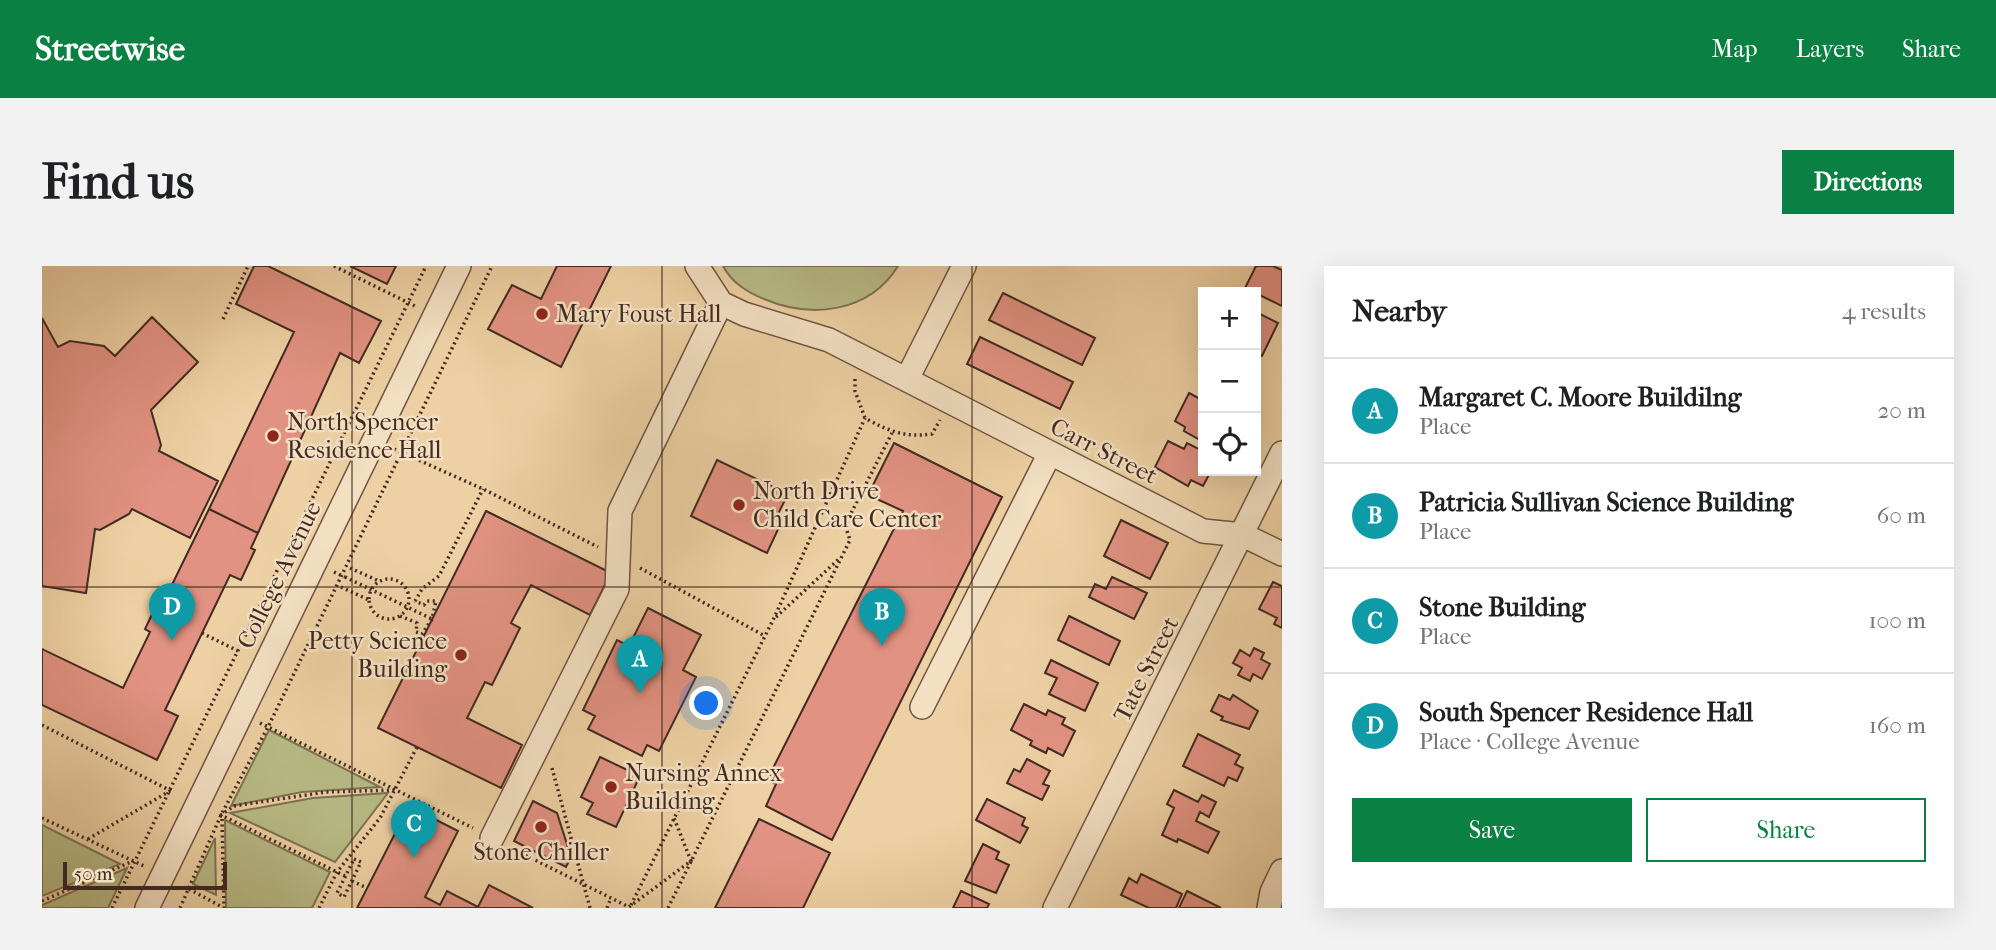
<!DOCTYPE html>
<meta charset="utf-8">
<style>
:root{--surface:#fff;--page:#f2f2f2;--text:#202124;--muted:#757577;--line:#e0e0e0;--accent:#0b8043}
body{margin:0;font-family:"IM FELL French Canon",serif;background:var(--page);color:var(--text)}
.controls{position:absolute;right:21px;top:21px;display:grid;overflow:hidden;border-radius:0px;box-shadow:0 7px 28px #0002}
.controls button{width:63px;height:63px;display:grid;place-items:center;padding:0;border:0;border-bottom:2px solid var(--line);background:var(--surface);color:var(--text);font:35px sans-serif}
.scale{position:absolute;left:21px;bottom:18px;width:164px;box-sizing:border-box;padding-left:7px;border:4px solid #422a21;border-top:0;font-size:19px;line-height:24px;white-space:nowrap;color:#422a21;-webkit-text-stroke:5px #f3e0c3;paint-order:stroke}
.you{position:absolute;left:665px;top:438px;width:24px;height:24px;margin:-18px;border:5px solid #fff;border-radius:50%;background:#1a73e8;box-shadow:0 0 0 10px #1a73e833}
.badge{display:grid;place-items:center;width:46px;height:46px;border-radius:50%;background:var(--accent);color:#fff;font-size:23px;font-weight:700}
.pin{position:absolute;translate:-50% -58px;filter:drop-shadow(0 2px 4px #0008)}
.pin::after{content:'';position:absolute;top:37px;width:24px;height:21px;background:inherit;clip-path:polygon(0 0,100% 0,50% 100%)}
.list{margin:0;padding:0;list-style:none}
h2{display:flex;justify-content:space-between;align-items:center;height:91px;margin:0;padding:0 28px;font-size:30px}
h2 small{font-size:23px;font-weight:400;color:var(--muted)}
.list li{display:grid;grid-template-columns:46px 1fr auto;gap:21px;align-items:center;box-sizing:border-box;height:105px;padding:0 28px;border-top:2px solid var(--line)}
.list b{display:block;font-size:26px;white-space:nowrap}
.list p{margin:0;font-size:23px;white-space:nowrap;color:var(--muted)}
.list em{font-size:23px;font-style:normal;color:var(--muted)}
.actions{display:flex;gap:14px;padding:21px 28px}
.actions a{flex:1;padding:16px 0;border:2px solid var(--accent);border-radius:0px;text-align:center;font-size:24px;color:var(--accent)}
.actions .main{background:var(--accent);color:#fff}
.icon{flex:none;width:38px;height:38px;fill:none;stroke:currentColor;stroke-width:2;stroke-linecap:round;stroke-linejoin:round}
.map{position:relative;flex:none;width:1240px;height:642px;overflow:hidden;border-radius:0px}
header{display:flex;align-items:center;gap:42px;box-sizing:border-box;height:98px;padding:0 35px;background:var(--accent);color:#fff}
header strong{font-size:33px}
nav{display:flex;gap:38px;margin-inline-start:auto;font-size:24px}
.intro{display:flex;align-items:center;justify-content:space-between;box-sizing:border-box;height:168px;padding:0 42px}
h1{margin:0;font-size:49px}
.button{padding:18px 32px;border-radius:0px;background:var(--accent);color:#fff;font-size:24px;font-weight:700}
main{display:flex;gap:42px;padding:0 42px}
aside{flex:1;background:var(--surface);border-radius:0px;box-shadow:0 7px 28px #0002}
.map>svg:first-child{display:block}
</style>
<header>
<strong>Streetwise</strong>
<nav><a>Map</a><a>Layers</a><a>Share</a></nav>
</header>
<div class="intro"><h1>Find us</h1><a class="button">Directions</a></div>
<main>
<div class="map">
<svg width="1240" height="642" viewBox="0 0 1240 642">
<rect width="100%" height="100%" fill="#edd0a3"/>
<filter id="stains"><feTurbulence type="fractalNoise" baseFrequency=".00286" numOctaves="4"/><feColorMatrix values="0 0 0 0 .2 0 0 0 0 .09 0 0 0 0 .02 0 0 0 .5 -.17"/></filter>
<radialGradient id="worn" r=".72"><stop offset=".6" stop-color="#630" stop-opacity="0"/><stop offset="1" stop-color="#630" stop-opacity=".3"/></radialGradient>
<path fill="#b8bb86" stroke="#7d7254" stroke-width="2" d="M681 0H856C827 47 769 53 722 33 705 26 690 17 681 0Z
M227 464 338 521 260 526 189 540Z
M346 527 293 596 188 547 271 532Z
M183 554 288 606 270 642H184Z
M0 559 78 598 0 630Z
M173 572 174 629 151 618Z
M85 602 66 642H0V639Z"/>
<path fill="#e29282" stroke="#422a21" stroke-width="2" d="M212 0H226L339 55 317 97 298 87 216 267 167 243 252 66 194 38Z
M308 0H354L345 18Z
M515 0H569L519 101 446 63 470 19 499 33Z
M1214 0H1231L1240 4V40L1203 22Z
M961 27 1053 72 1040 99 947 54Z
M1214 46 1236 57 1220 90 1214 87Z
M110 51 156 96 109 144 119 179 117 185 176 215 148 272 90 243 87 248 58 264 53 263 44 327 0 320V52L16 81 28 75 62 80 73 90Z
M938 71 1031 116 1018 143 925 98Z
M1147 127 1158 133 1161 130V170L1158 174 1142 165 1143 161 1133 155Z
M1126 175 1142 183 1145 177 1161 185V205H1169L1161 220 1149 214 1146 220 1113 201Z
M852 177 960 231 790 574 724 540 734 518 725 514 861 245 826 229Z
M675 194 746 228 733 254 739 257 725 287 649 250Z
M167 243 216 267 209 282 213 284 199 314 188 309 123 444 136 450 115 494 0 439V383L81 422 108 366 103 363 120 327 125 329Z
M444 245 569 307 548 349 489 319 469 357 478 362 450 419 443 416 425 452 480 479 459 522 336 462Z
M1079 254 1126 277 1108 313 1062 290Z
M1070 311 1105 327 1092 353 1047 331 1053 318 1064 323Z
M1231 316 1240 320V362L1232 358 1235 352 1217 343Z
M606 342 659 369 641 404 654 411 617 485 605 479 600 490 546 463 553 450 541 444 575 374 587 380Z
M1027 350 1078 375 1067 399 1016 374Z
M1212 382 1222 387 1219 393 1228 398 1220 413 1211 408 1208 415 1196 409 1200 402 1191 397 1198 384 1208 390Z
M1009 394 1056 417 1043 445 1007 428 1015 412 1003 407Z
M1177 429 1188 434 1191 429 1216 445 1207 463 1179 454 1181 451 1169 445Z
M982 438 1004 449 1006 444 1023 452 1020 458 1033 465 1021 490 1006 482 1004 487 988 479 990 475 969 464Z
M1156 468 1198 489 1193 498 1201 502 1195 515 1186 511 1182 520 1141 500Z
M558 491 598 510 574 561 545 548 551 537 539 531Z
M985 493 1008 505 1001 518 1007 520 1000 534 965 517 972 503 978 506Z
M1132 524 1156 536 1160 529 1174 536 1167 551 1158 546 1154 555 1177 566 1166 587 1136 573 1135 576 1120 569 1132 542 1125 538Z
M945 533 983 552 980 559 986 562 978 577 934 554Z
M491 535 515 547 529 591 524 601 472 575Z
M367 540 416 565 383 631 398 639 405 625 436 641 447 619 491 642H315Z
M717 553 788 587 761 642H673Z
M941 578 957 586 954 593 967 599 954 627 923 615Z
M1099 608 1140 628 1134 642H1107L1079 629 1087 612 1095 617Z
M919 625 947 638 945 642H911Z
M1145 625 1179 642H1137Z"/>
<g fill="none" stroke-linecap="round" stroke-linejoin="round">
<defs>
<path id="minor" d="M655 0 679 37 702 48 787 74 1161 265 1201 269 1240 288
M865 113 922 0
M880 441 1008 187
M450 572 575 323 578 245 679 37
M105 642 417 0
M1013 642 1240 187
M1227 642 1230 626 1240 605"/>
</defs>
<use href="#minor" stroke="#6d5442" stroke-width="26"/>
<path stroke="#422a21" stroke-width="3.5" stroke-dasharray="2 3.5" stroke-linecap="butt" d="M292 0 375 41
M181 53 206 0
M813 113V125L823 152C846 165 863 172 890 168L898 154
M352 183 441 223 556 281
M308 302 337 315
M598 302 723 370
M292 306 303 311
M327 333a20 20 0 1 1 40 0a20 20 0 1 1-40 0Z
M299 321 327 334
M373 335 380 323 397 310 441 223
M358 350 375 357 374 366 380 368 390 353 394 335H385L382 339 373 335
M734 351 797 293
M160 367 196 385
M218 457 431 562
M0 459 129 525
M510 502 548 642
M0 552 102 600
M180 553 182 642
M46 573 128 525
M469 582 587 641 649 595 632 552
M312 593 319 596 302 631 295 627Z
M303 610 179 549 192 540 284 526 352 524
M310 615 325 622
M147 623 182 642
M0 635 91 595
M589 639 732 352 823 152
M70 642 384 0
M138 642 179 549 226 461 450 0
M277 642 295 606 338 552 375 481
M565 642 569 632
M626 642 808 274 803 259 850 167"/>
<use href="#minor" stroke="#f3e0c3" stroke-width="23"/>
<path stroke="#422a21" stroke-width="3.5" stroke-dasharray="2 3.5" stroke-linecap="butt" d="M303 311 390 353"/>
</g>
<path fill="none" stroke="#422a21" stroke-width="2" stroke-opacity="0.55" d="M310 0V642M620 0V642M930 0V642M0 321H1240"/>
<g fill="#8f2418" stroke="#f3e0c3" stroke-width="2.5">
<circle cx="500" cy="48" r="7"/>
<circle cx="231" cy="170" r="7"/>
<circle cx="697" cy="239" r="7"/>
<circle cx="419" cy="389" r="7"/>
<circle cx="569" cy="521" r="7"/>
<circle cx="499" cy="561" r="7"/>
</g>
<g text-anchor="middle" stroke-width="5" stroke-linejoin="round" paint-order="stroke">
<g font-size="24" fill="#422a21" stroke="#f3e0c3" text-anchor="start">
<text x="514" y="56">Mary Foust Hall</text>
<text x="245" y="164">North Spencer<tspan x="245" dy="28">Residence Hall</tspan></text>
<text x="711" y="233">North Drive<tspan x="711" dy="28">Child Care Center</tspan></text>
<text x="405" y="383" text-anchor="end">Petty Science<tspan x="405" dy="28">Building</tspan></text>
<text x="583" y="515">Nursing Annex<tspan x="583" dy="28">Building</tspan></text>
<text x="499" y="594" text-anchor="middle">Stone Chiller</text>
</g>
<g font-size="24" fill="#422a21" stroke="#f3e0c3">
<text transform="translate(1062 185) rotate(27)" y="8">Carr Street</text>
<text transform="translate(237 309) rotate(-64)" y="8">College Avenue</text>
<text transform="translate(1104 403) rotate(-63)" y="8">Tate Street</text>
</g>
</g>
<rect width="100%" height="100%" filter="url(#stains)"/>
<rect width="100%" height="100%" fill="url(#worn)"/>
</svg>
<div class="controls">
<button>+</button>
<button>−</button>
<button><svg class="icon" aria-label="locate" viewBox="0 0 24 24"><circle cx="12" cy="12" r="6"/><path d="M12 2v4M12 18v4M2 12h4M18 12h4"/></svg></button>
</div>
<div class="scale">50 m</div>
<div class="you"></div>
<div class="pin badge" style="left:598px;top:427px;background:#0f9aa8">A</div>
<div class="pin badge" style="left:840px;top:380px;background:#0f9aa8">B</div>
<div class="pin badge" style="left:372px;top:592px;background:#0f9aa8">C</div>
<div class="pin badge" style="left:130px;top:375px;background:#0f9aa8">D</div>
</div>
<aside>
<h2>Nearby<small>4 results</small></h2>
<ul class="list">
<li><span class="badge" style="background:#0f9aa8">A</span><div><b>Margaret C. Moore Buildilng</b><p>Place</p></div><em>20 m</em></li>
<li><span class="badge" style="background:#0f9aa8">B</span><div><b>Patricia Sullivan Science Building</b><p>Place</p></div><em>60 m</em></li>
<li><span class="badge" style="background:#0f9aa8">C</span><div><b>Stone Building</b><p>Place</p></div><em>100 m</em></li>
<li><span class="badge" style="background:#0f9aa8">D</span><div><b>South Spencer Residence Hall</b><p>Place · College Avenue</p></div><em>160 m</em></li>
</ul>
<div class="actions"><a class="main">Save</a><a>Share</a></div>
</aside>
</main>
